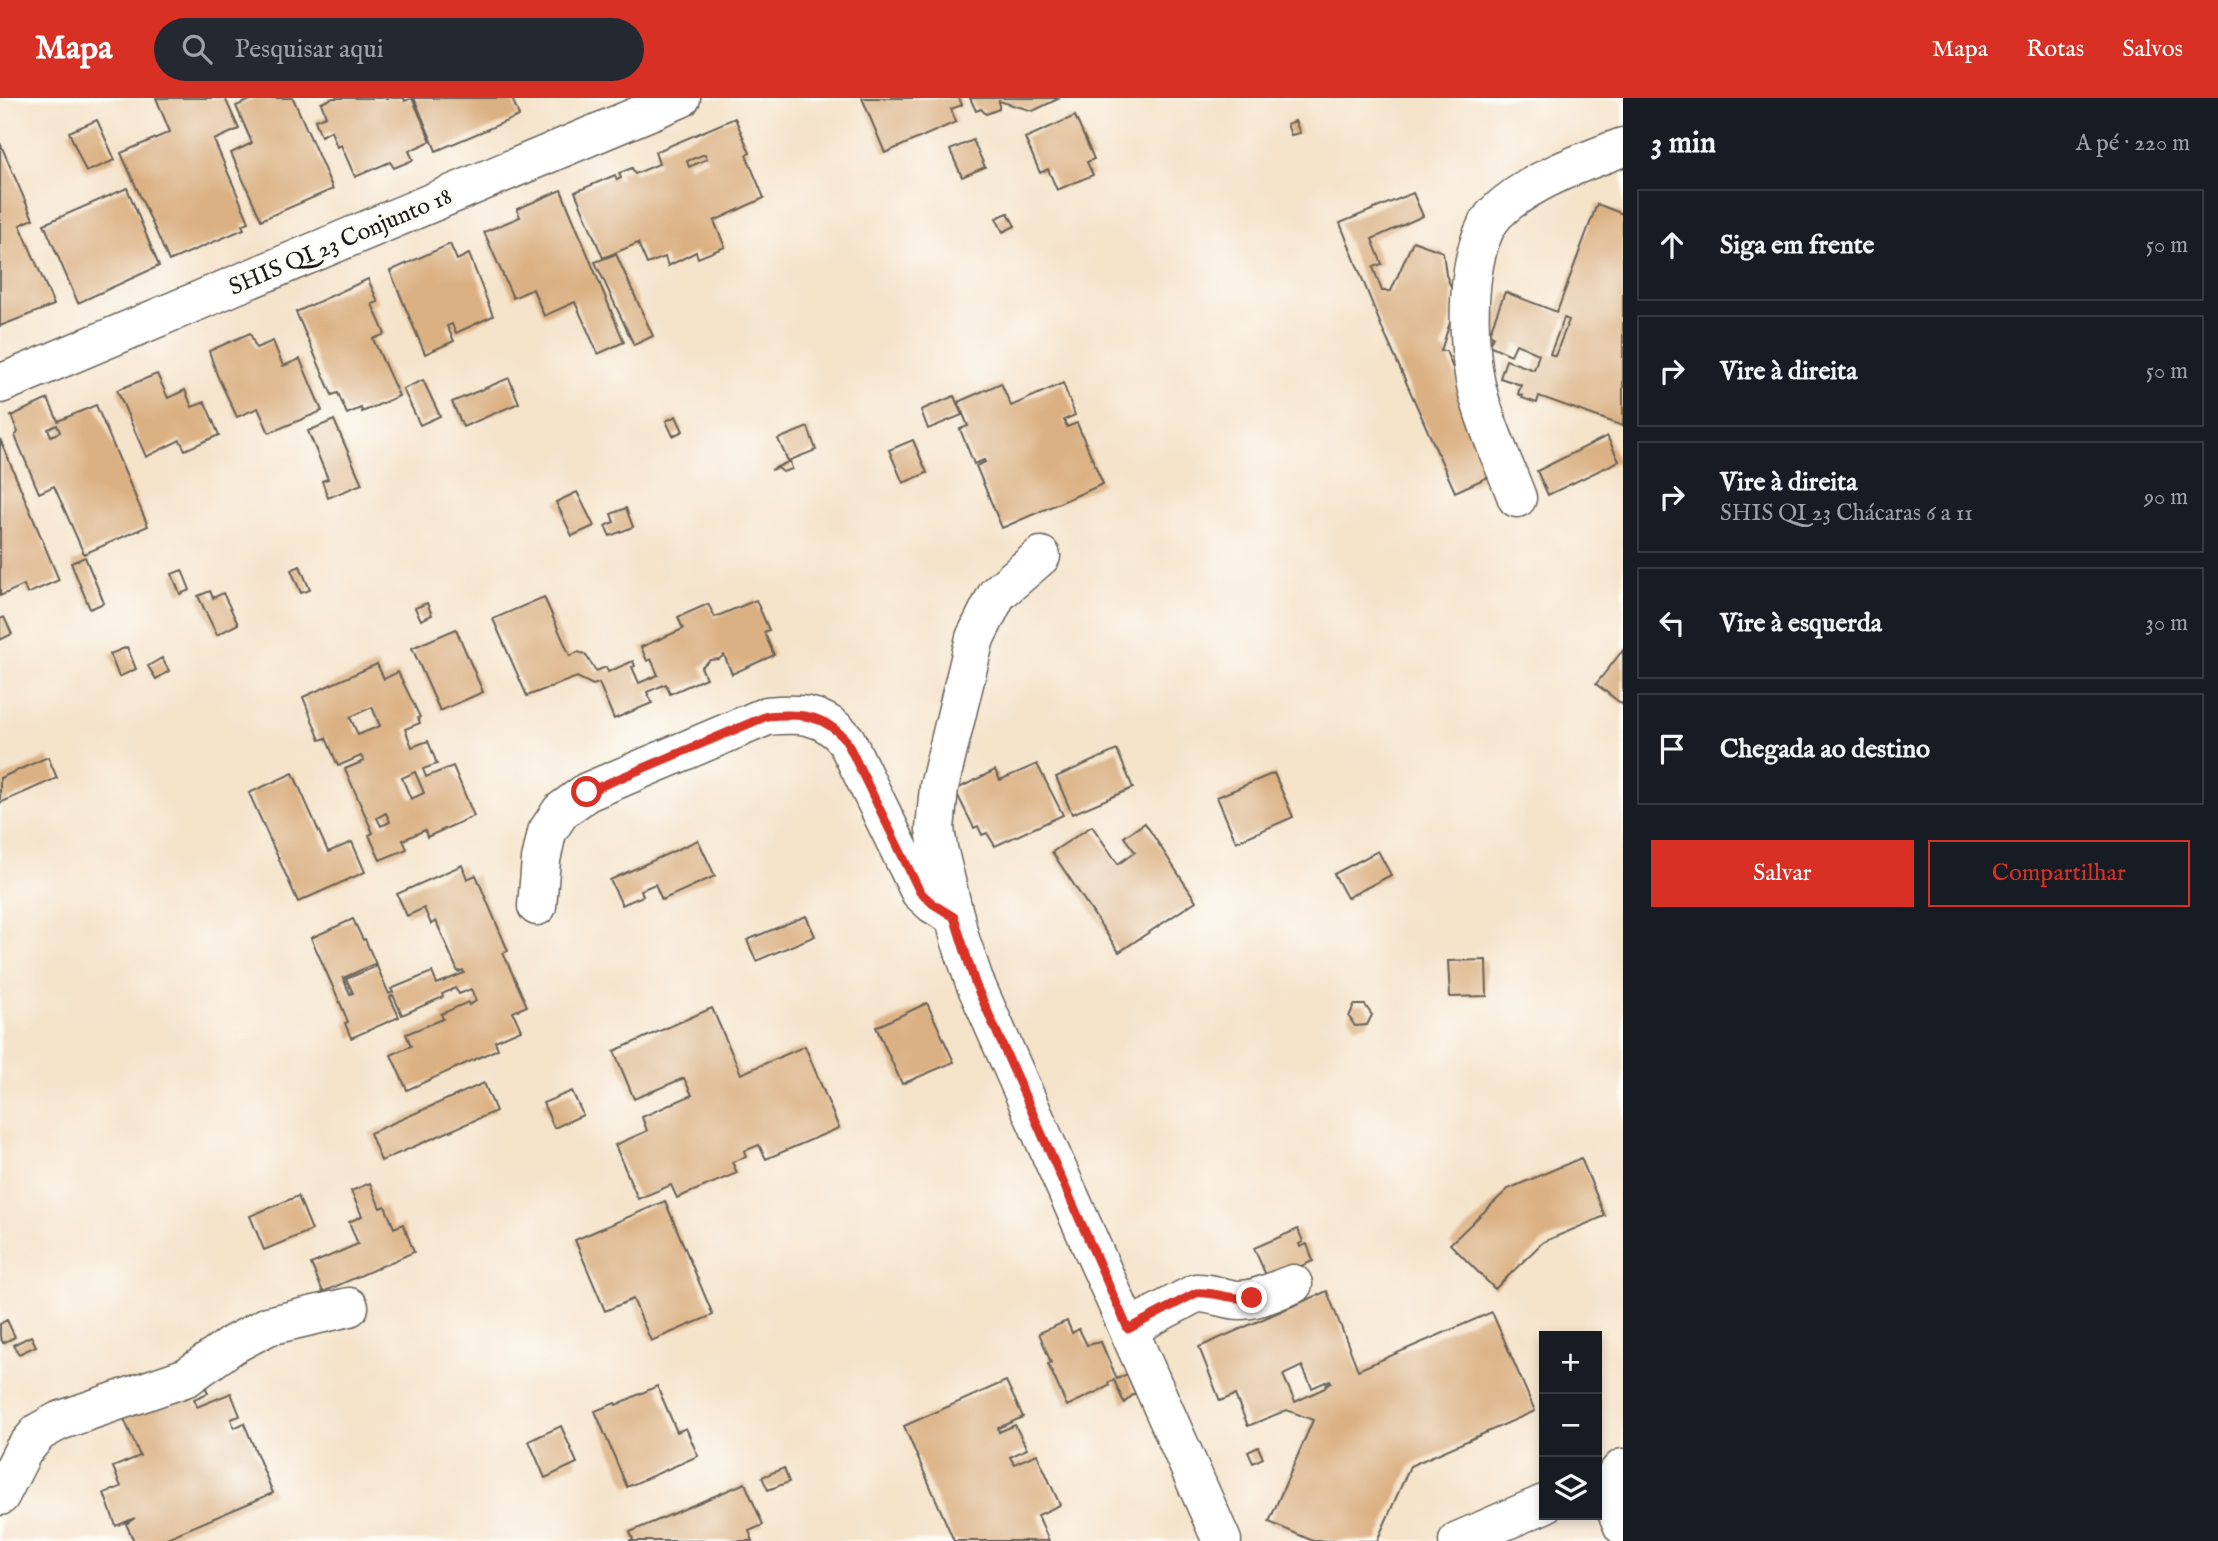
<!DOCTYPE html>
<html lang="pt">
<meta charset="utf-8">
<style>
:root{--surface:#171b24;--page:#242831;--text:#f1f3f6;--muted:#9ea1a6;--line:#363941;--accent:#d93025}
body{margin:0;font-family:"IM FELL English",serif;background:var(--page);color:var(--text)}
.controls{position:absolute;right:21px;bottom:21px;display:grid;overflow:hidden;border-radius:0px;box-shadow:0 4px 10px #0003}
.controls button{width:63px;height:63px;display:grid;place-items:center;padding:0;border:0;border-bottom:2px solid var(--line);background:var(--surface);color:var(--text);font:35px sans-serif}
.stop{position:absolute;width:21px;height:21px;margin:-16px;border:5px solid #d93025;border-radius:50%;background:#fff}
.stop.end{background:#d93025;border-color:#fff;box-shadow:0 2px 7px #0008}
.list{margin:0;padding:0;list-style:none}
h2{display:flex;justify-content:space-between;align-items:center;height:91px;margin:0;padding:0 28px;font-size:30px}
h2 small{font-size:23px;font-weight:400;color:var(--muted)}
.list li{display:grid;grid-template-columns:46px 1fr auto;gap:21px;align-items:center;box-sizing:border-box;height:112px;margin:0 14px 14px;padding:0 14px;border:2px solid var(--line);border-radius:0px}
.list b{display:block;font-size:26px;white-space:nowrap}
.list p{margin:0;font-size:23px;white-space:nowrap;color:var(--muted)}
.list em{font-size:23px;font-style:normal;color:var(--muted)}
.actions{display:flex;gap:14px;padding:21px 28px}
.actions a{flex:1;padding:16px 0;border:2px solid var(--accent);border-radius:0px;text-align:center;font-size:24px;color:var(--accent)}
.actions .main{background:var(--accent);color:#fff}
.icon{flex:none;width:38px;height:38px;fill:none;stroke:currentColor;stroke-width:2;stroke-linecap:round;stroke-linejoin:round}
.map{position:relative;flex:none;width:1623px;height:1443px;overflow:hidden}
header{display:flex;align-items:center;gap:42px;box-sizing:border-box;height:98px;padding:0 35px;background:var(--accent);color:#fff}
header strong{font-size:33px}
nav{display:flex;gap:38px;margin-inline-start:auto;font-size:24px}
.search{width:490px;height:63px;background:var(--page);display:flex;align-items:center;gap:18px;box-sizing:border-box;padding:0 24px;border-radius:38px;color:var(--muted);font-size:26px}
main{display:flex}
aside{flex:1;background:var(--surface)}
.map>svg:first-child{display:block}
</style>
<header>
<strong>Mapa</strong>
<div class="search"><svg class="icon" aria-label="search" viewBox="0 0 24 24"><circle cx="10" cy="10" r="6"/><path d="M15 15l6 6"/></svg>Pesquisar aqui</div>
<nav><a>Mapa</a><a>Rotas</a><a>Salvos</a></nav>
</header>
<main>
<div class="map">
<svg width="1623" height="1443" viewBox="0 0 1623 1443">
<rect width="100%" height="100%" fill="#fdfcf7"/>
<filter id="ink" filterUnits="userSpaceOnUse"><feTurbulence type="fractalNoise" baseFrequency=".0143" numOctaves="2"/><feDisplacementMap in="SourceGraphic" scale="14" xChannelSelector="R" yChannelSelector="G"/><feConvolveMatrix kernelMatrix="1 2 1 2 8 2 1 2 1" color-interpolation-filters="sRGB"/></filter>
<filter id="wash" filterUnits="userSpaceOnUse"><feTurbulence type="fractalNoise" baseFrequency=".00686" numOctaves="4" result="noise"/><feDisplacementMap in="SourceGraphic" scale="28" xChannelSelector="R" yChannelSelector="G"/><feGaussianBlur stdDeviation="1.57" result="paint"/><feColorMatrix in="noise" values="0 0 0 0 0 0 0 0 0 0 0 0 0 0 0 0 0 1.4 0 .05"/><feComposite in="paint" operator="in"/></filter>
<g filter="url(#wash)">
<rect width="100%" height="100%" fill="#f5e3ca"/>
<g id="blocks">
<path fill="#dbb183" fill-rule="evenodd" d="M156 0H225L239 31 214 42 249 124 242 127 244 131 169 163 121 55 170 34Z
M255 0H293L333 91 261 122 231 55 252 45 236 8Z
M333 0H404L405 3 412 0 431 43 409 53 413 62 394 70 390 64 355 79 341 47 337 49 331 33 321 38 315 22 326 18 321 5Z
M414 0H512L519 18 436 53Z
M862 0H959L962 7 951 11 956 24 885 55Z
M970 0H1060L1033 13 999 3V11L986 16 981 11 976 13Z
M1075 18 1094 61 1087 64 1093 77 1057 92 1048 71 1040 75 1025 40Z
M735 20 750 55 746 57 764 100 714 123 725 149 698 160 696 154 668 168 665 159 647 166 638 145 603 160 575 94 615 77 617 82 621 80 619 75 632 70 635 76 659 66 655 54ZM705 56 707 61 689 69 687 63Z
M97 22 115 62 86 74 69 34Z
M1295 23 1300 35 1291 37 1287 26Z
M973 42 985 69 962 79 950 52Z
M0 45 33 121 20 127 54 207 0 228Z
M127 90 159 168 78 205 44 126Z
M561 92 624 244 598 256 575 204 544 218 533 191 513 200 484 134 520 119 517 111Z
M1413 95 1423 118 1372 141 1382 166 1373 169 1382 193H1391L1413 143 1443 154 1446 177 1452 191 1451 221 1441 253H1446L1495 376 1455 394 1382 230 1340 125Z
M1597 106 1623 116V328L1539 298 1537 305 1522 300 1523 298 1518 296 1521 287 1500 280 1506 262 1534 272 1539 256 1516 246 1511 257 1489 247 1493 238 1489 236 1505 194 1557 214ZM1564 220 1569 222 1555 258 1550 256Z
M1008 115 1015 128 1003 134 996 120Z
M450 146 457 162 469 156 493 218 456 235 452 226 447 228 454 243 425 256 390 173Z
M616 156 653 238 634 247 595 164Z
M368 181 378 204 372 206 385 236 373 241 399 298 362 314 361 310 347 316 338 295 332 297 296 214Z
M250 235 256 250 273 243 283 268 300 261 322 313 269 335 258 310 237 319 217 277 209 253Z
M157 276 168 300 185 292 192 309 205 304 219 337 185 352 180 342 146 359 117 292Z
M509 280 519 305 463 329 452 304Z
M423 282 440 318 420 327 403 291Z
M1001 285 1011 308 1063 285 1075 317 1064 322 1067 329 1077 325 1103 386 1002 430 976 368 985 364 984 362 974 366 960 331 968 328 958 304Z
M954 298 962 317 928 331 921 312Z
M48 301 58 323 96 307 148 428 84 456 54 388 39 395 15 338 18 334 11 318ZM57 327 60 334 51 338 48 331Z
M676 318 683 333 673 338 666 323Z
M334 322 362 386 328 400 322 383 328 381 308 333Z
M808 329 816 352 788 363 778 341Z
M1607 338 1619 363 1548 397 1537 373Z
M0 341 59 482 27 496 24 487 0 498Z
M913 342 927 375 903 385 889 352Z
M790 363 792 371 783 374 778 370 771 372Z
M577 394 594 428 572 438 556 404Z
M626 410 633 429 610 438 605 428 614 424 611 416Z
M85 459 104 505 90 511 71 465Z
M300 468 310 492 301 495 291 472Z
M182 472 190 492 180 496 172 476Z
M210 493 213 500 223 495 238 526 217 537 198 498Z
M544 499 570 558 578 554 585 556 596 573 606 569 608 574 633 563 635 568 632 569 639 585 658 577 651 561 647 563 641 549 683 531 678 519 708 506 715 519 756 502 769 532 764 534 774 557 732 576 724 557 719 561 710 562 701 569 706 580 670 596 666 586 647 594 652 605 614 621 599 585 593 587 577 579 527 598 493 521Z
M427 505 432 517 421 522 415 510Z
M4 519 12 536 0 542V521Z
M456 531 483 594 440 613 412 550Z
M127 549 136 571 119 579 110 556Z
M1623 552V607L1596 586Z
M162 560 169 573 156 581 148 568Z
M377 566 384 581 398 574 420 619 418 620 420 625 405 631 412 649 428 643 437 666 423 671 426 679 453 668 474 718 427 739 425 732 403 742 407 751 380 762 369 737 373 735 345 671 364 663 361 658 338 668 326 640 320 642 303 599ZM372 609 380 628 358 637 350 619ZM415 674 424 695 411 701 402 680ZM386 715 390 724 381 728 377 720Z
M1117 652 1133 690 1072 716 1056 679Z
M48 659 57 680 0 705V680Z
M1037 666 1063 717 995 748 987 735 982 737 978 728 974 730 955 692 995 672 1000 682Z
M293 675 328 754 352 744 365 774 298 804 249 695Z
M1274 675 1293 719 1236 744 1217 699Z
M1145 725 1196 803 1119 854 1052 754 1092 728 1118 766 1135 754 1124 739Z
M698 742 715 778 662 802 655 786 641 792 643 798 622 807 610 782Z
M1378 753 1391 777 1347 800 1334 776Z
M462 767 467 781 476 777 508 853 503 855 527 908 513 914 521 932 495 943 498 951 407 992 391 957 411 948 406 936 443 921 441 916 468 904 469 907 476 903 471 891 459 896 455 890 442 896 443 899 402 917 393 897 390 899 399 919 351 940 345 925 348 924 341 907 311 840 353 821 363 842 365 841 389 896 393 894 391 891 432 874 437 886 464 875 463 872 458 874 436 823 431 826 424 810 407 818 397 796ZM374 866 375 869 346 881 353 895 350 896 343 880Z
M806 818 815 838 756 863 747 842Z
M1486 862 1487 898 1450 899 1448 863Z
M927 905 954 964 902 986 876 929Z
M1354 907H1365L1372 917 1367 927 1355 928 1349 919Z
M712 910 741 976 805 948 839 1030 766 1061 759 1047 744 1053 746 1059 732 1064 737 1075 677 1100 671 1087 638 1101 615 1047 647 1033 642 1019 692 997 684 980 634 1001 614 953Z
M484 985 496 1013 381 1063 370 1035Z
M572 993 583 1017 554 1030 543 1005Z
M1581 1060 1605 1118 1543 1144 1495 1191 1450 1146 1508 1091Z
M370 1085 380 1110 385 1108 394 1130 403 1126 414 1154 323 1194 311 1166 358 1146 349 1124 362 1118 351 1093Z
M298 1098 312 1132 264 1152 250 1118Z
M665 1103 713 1217 651 1243 633 1201 605 1213 575 1142Z
M1298 1131 1303 1144 1299 1146 1300 1149 1307 1146 1313 1163 1268 1182 1254 1150Z
M1327 1193 1358 1272 1492 1214 1535 1313 1410 1368 1377 1443H1313L1269 1424 1313 1322 1287 1312 1248 1328 1235 1297 1220 1303 1199 1249ZM1302 1268 1312 1290 1330 1282 1331 1284 1327 1286 1325 1290 1295 1304 1283 1277Z
M7 1222 15 1239 3 1245 0 1239V1226Z
M1067 1223 1072 1235 1079 1231 1087 1247 1101 1244 1117 1281 1127 1276 1135 1295 1124 1305 1114 1282 1108 1285 1109 1288 1067 1308 1048 1266 1051 1265 1039 1235Z
M31 1238 36 1248 19 1256 13 1247Z
M202 1281 208 1295 194 1301 197 1309 231 1295 240 1318 231 1321 234 1330 244 1325 273 1395 160 1443H134L126 1426 135 1420 116 1428 104 1395 121 1389 113 1369 140 1358 122 1316Z
M1006 1283 1023 1319 998 1330 999 1334 1015 1327 1027 1351 1010 1359 1014 1366 1037 1356 1060 1407 1038 1417 1049 1443H954L904 1328Z
M657 1288 677 1334 686 1330 698 1358 627 1389 595 1313 615 1305 616 1307Z
M561 1328 577 1365 545 1380 529 1343Z
M1258 1349 1263 1360 1253 1365 1248 1354Z
M784 1370 789 1384 768 1392 762 1379Z
M745 1385 763 1427 749 1433 753 1443H629L633 1441 630 1434Z"/>
</g>
</g>
<g filter="url(#ink)">
<use href="#blocks" fill-opacity="0" stroke="#686259" stroke-width="2"/>
<g fill="none" stroke-linecap="round" stroke-linejoin="round">
<defs>
<path id="minor" d="M0 286 681 0
M1517 400C1504 365 1487 331 1478 295 1466 251 1463 149 1496 115 1527 84 1582 64 1623 49
M1041 458 997 496 975 540 939 689 935 731 938 750 960 841 975 885 1222 1443
M537 808 541 762 547 734 561 713 587 694 767 618C800 615 823 615 846 642L920 794 933 806 955 819
M1128 1231 1196 1195C1211 1194 1225 1202 1240 1202 1258 1202 1276 1192 1293 1186
M1623 1370C1604 1386 1614 1408 1623 1428
M0 1398 23 1353 39 1334 59 1323 187 1279 232 1247 268 1228 349 1209
M1458 1443 1544 1406"/>
</defs>
<use href="#minor" stroke="#686259" stroke-width="41"/>
<use href="#minor" stroke="#fff" stroke-width="38"/>
</g>
</g>
<g fill="none" stroke-linecap="round" stroke-linejoin="round" filter="url(#ink)">
<path stroke="#d93025" stroke-width="9" d="M587 694 767 618C800 615 823 616 846 642L920 794 933 806 954 819 975 885 1128 1231 1196 1195C1215 1193 1232 1203 1252 1200"/>
</g>
<g text-anchor="middle" stroke-width="7" stroke-linejoin="round" paint-order="stroke">
<g font-size="24" fill="#1c1c1c" stroke="#fdfcf7">
<text transform="translate(340 143) rotate(-23)" y="8">SHIS QI 23 Conjunto 18</text>
</g>
</g>
</svg>
<div class="controls">
<button>+</button>
<button>−</button>
<button><svg class="icon" aria-label="layers" viewBox="0 0 24 24"><path d="M12 4l9 5-9 5-9-5zM3 14l9 5 9-5"/></svg></button>
</div>
<div class="stop" style="left:587px;top:694px"></div>
<div class="stop end" style="left:1252px;top:1200px"></div>
</div>
<aside>
<h2>3 min<small>A pé · 220 m</small></h2>
<ul class="list">
<li><svg class="icon" aria-label="ahead" viewBox="0 0 24 24"><path d="M12 20V5M6 11l6-6 6 6"/></svg><div><b>Siga em frente</b></div><em>50 m</em></li>
<li><svg class="icon" aria-label="right" viewBox="0 0 24 24"><path d="M7 20v-9h11M14 6l5 5-5 5"/></svg><div><b>Vire à direita</b></div><em>50 m</em></li>
<li><svg class="icon" aria-label="right" viewBox="0 0 24 24"><path d="M7 20v-9h11M14 6l5 5-5 5"/></svg><div><b>Vire à direita</b><p>SHIS QI 23 Chácaras 6 a 11</p></div><em>90 m</em></li>
<li><svg class="icon" aria-label="left" viewBox="0 0 24 24"><path d="M17 20v-9H6M10 6l-5 5 5 5"/></svg><div><b>Vire à esquerda</b></div><em>30 m</em></li>
<li><svg class="icon" aria-label="arrive" viewBox="0 0 24 24"><path d="M6 21V4h12l-3 4 3 4H6"/></svg><div><b>Chegada ao destino</b></div></li>
</ul>
<div class="actions"><a class="main">Salvar</a><a>Compartilhar</a></div>
</aside>
</main>
